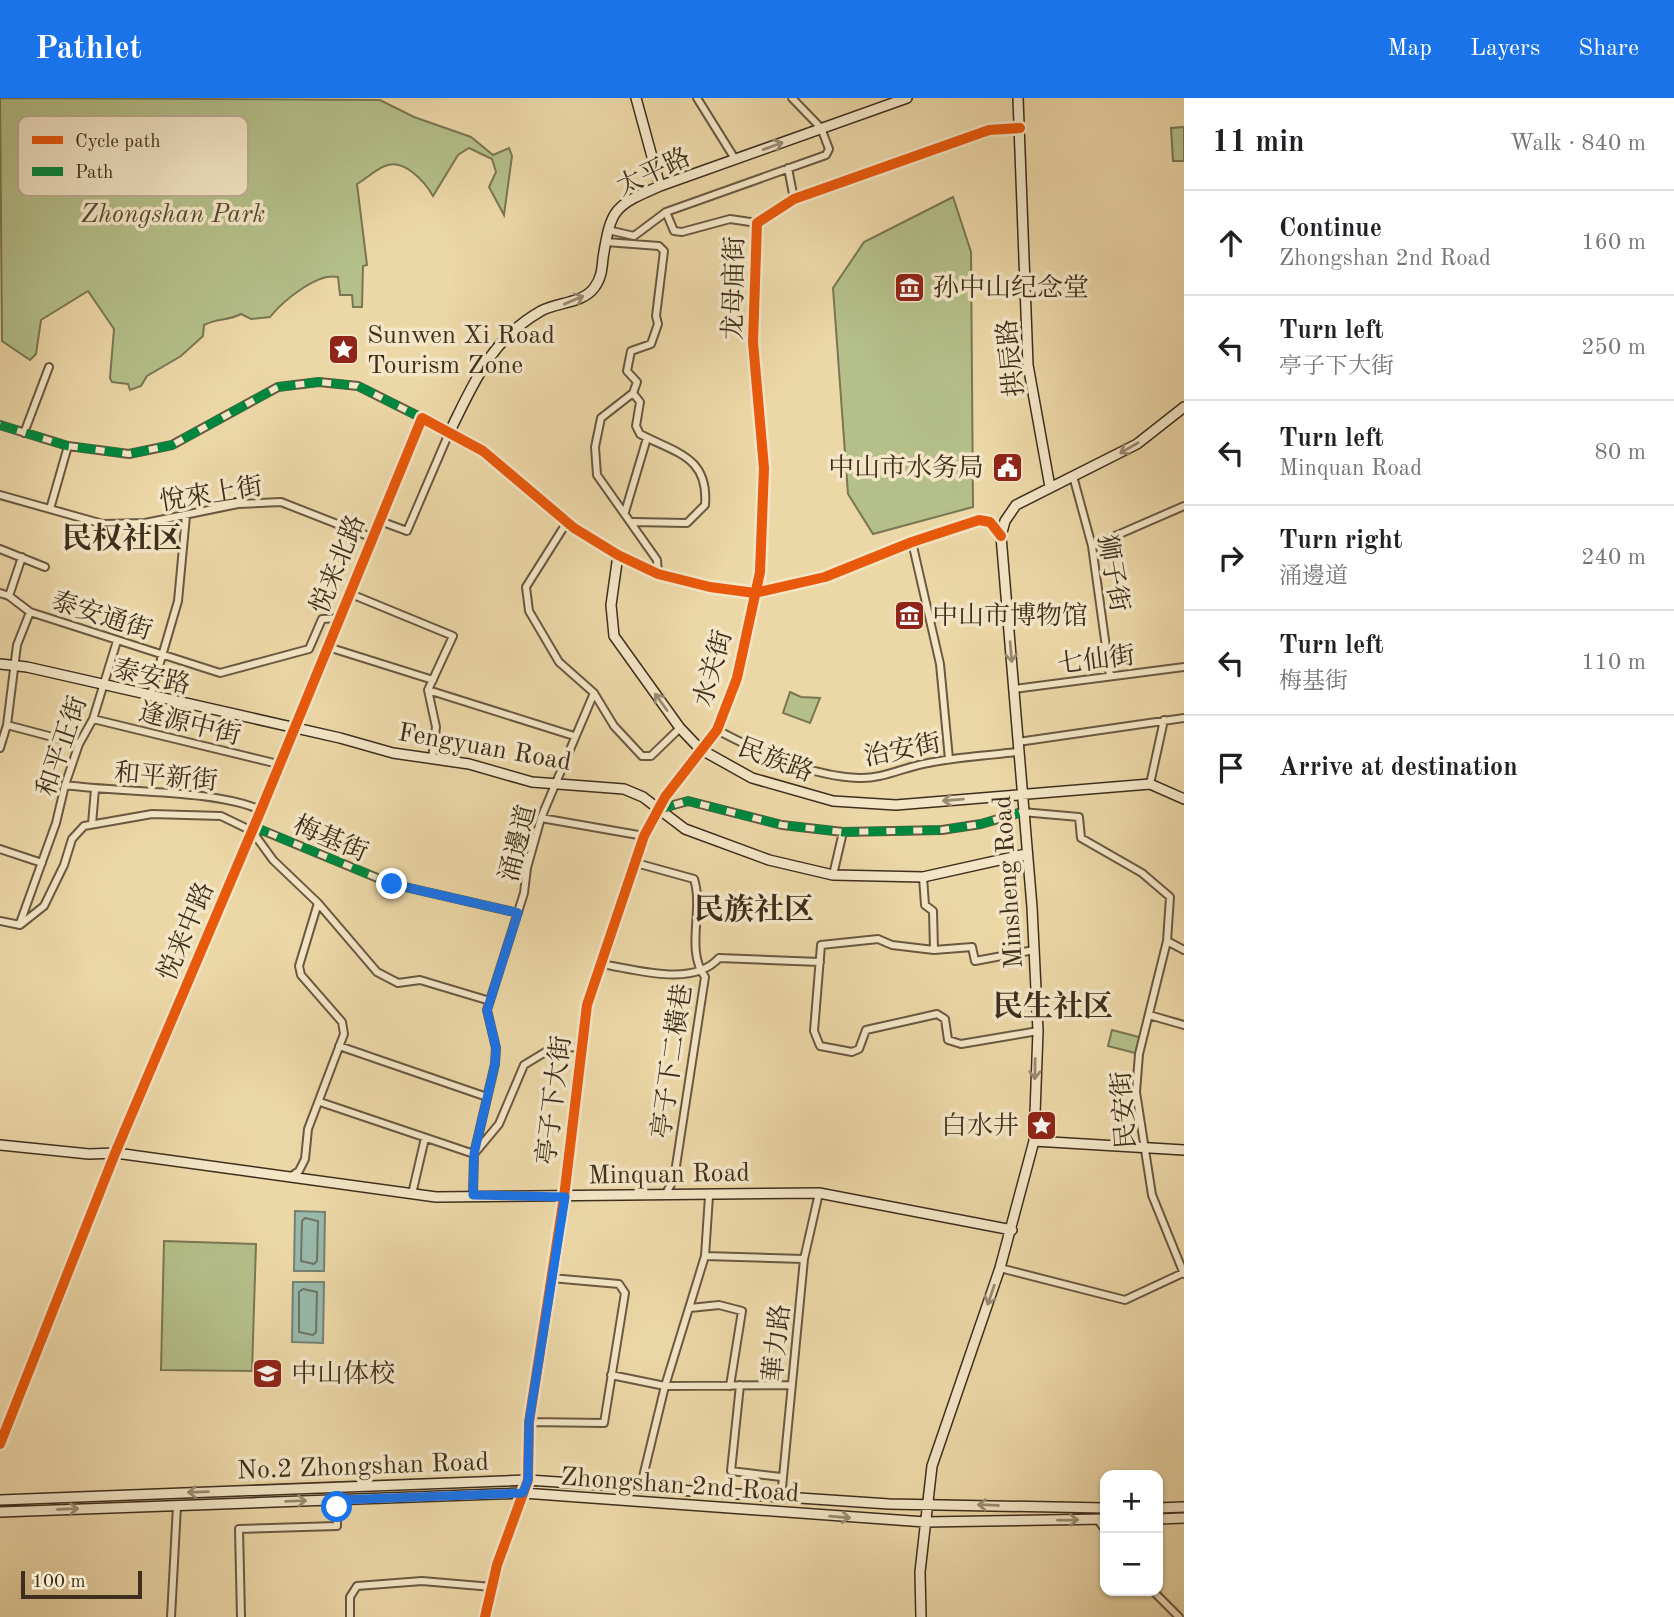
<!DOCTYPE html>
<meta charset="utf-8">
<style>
:root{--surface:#fff;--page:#f6f6f6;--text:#202124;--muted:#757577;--line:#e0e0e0;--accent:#1a73e8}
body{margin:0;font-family:"Old Standard TT","Noto Serif SC",serif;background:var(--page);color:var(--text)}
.controls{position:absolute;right:21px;bottom:21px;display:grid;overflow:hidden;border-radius:14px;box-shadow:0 2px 5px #0004}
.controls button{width:63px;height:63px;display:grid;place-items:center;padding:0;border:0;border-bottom:2px solid var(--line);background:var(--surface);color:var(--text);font:35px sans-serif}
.scale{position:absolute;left:21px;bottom:18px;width:121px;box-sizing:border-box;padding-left:7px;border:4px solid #3f2e1d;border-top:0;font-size:19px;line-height:24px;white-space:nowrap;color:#3f2e1d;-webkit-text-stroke:5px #f3e5c6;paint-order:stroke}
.stop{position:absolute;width:21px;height:21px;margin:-16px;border:5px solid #1a73e8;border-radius:50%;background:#fff}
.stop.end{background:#1a73e8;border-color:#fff;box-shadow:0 2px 7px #0008}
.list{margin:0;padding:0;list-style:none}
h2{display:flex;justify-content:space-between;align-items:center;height:91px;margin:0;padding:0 28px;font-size:30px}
h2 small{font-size:23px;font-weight:400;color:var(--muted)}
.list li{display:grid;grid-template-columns:46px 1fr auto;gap:21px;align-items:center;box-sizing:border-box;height:105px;padding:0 28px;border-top:2px solid var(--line)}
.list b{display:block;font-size:26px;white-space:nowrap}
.list p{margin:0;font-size:23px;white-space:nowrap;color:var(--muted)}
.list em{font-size:23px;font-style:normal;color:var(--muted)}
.icon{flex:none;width:38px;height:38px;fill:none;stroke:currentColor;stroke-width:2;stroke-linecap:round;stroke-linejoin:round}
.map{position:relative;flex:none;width:1184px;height:1519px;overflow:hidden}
header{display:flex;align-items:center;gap:42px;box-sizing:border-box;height:98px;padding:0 35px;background:var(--accent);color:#fff}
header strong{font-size:33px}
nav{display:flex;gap:38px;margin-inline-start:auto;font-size:24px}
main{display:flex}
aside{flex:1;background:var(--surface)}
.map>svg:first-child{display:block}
</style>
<header>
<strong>Pathlet</strong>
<nav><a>Map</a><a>Layers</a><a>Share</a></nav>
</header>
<main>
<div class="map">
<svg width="1184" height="1519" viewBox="0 0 1184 1519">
<rect width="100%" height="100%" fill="#ecd7a7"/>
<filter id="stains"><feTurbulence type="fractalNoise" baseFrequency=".00286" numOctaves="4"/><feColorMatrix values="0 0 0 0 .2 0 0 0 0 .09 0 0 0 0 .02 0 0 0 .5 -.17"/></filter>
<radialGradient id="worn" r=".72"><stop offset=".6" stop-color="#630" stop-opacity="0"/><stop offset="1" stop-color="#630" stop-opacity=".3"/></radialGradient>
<path fill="#b4bf89" stroke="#7a7653" stroke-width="2" d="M0 0 380 2 414 19 471 39 493 57 509 50 512 58 504 117 489 89 496 74 492 61 469 50 458 57 433 98C425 84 404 60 385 68 376 71 366 81 357 86L367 167 363 168 362 209H353L352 197H340L338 179C317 174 282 204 270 219L251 221 241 216C228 223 217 220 204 227L203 238 181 258 147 278 141 288 130 292 128 286 112 284 110 280 114 231 88 193 41 222 36 256 30 262 2 243Z
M1184 29V63H1173L1171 30Z
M953 99 971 154 973 409 873 436 848 396 833 190 864 144Z
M790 594 801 599 820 600 810 625 783 615Z
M1112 932 1143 940 1139 956 1108 948Z
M164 1143 256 1146 252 1273 161 1272Z"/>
<path fill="#99b9ab" stroke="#758172" stroke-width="2" d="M295 1113 325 1114 324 1173H294Z
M293 1184H324L323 1245 292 1244Z"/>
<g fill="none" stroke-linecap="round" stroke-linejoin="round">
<path stroke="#6c7464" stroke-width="2" d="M305 1120 318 1123 317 1163 314 1166 301 1163 302 1123Z
M303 1191 317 1194 316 1234 313 1237 299 1234V1194Z"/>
<defs>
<path id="street" d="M697 0 735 61
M788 70 794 101
M666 114 674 133 682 134 730 121 757 125
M608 132 634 138 666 114 826 57 829 51 821 30 792 0
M606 144 659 148 664 153 656 218 658 226 651 246 631 253 627 273 637 284 633 295 601 320 595 349 597 377 657 462 658 476
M633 295 640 304 636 328 640 336C675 355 709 358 705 407L687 425 633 424
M0 327 68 348 129 356 172 347 278 289 319 284 358 288 422 320
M24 335 49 269
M1073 378 1092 448 1110 578
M0 397 103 426 145 425 238 406 281 404 373 440
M50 411 68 348
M625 414 647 340
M380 423 407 433 449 335
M567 424 526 489 529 513 559 564 594 595 614 628 642 658H651L680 630
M912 444 940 566 949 661
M1092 448 1184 408
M0 451 45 469
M0 495 9 498 30 514 220 575 309 551 322 521 341 520
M351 496 453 538 428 592 436 629 432 661
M9 498 22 459
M328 549 433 582
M1014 591 1184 569
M428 592 574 638
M150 599 178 503 186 418
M93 621 278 666
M7 627 79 646
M717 632C761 655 809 678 859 680 883 681 904 669 928 665 957 659 988 657 1019 654
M1018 644 1184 620
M0 650 7 627 17 547 30 514
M1150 686 1164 622
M65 687C120 695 213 691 261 712
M659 711 688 703 782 727 843 734 942 732 981 726 1022 714 1079 719 1081 740 1142 775 1170 799 1167 843 1139 956 1136 994 1152 1097 1184 1176
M541 720 644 738
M92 726 95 691
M252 728 392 786 518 815
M0 751 42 765
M636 765 694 781C704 812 685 852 705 879L674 1081 665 1097
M833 777 843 734
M923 779 925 807 933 813 934 852
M0 823 20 827 44 808 64 767 72 741 84 728 152 716 221 718 252 733 273 762 318 805 377 874 398 885 420 882 490 903
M20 825 56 725 65 687 79 646 93 621 117 543
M1167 843 1184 852
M1034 852 975 863 972 849 934 852 892 847 878 841 821 847 814 933 820 948 852 954 859 951 866 932 937 916 945 921 948 942 961 946 1038 933
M601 866C635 871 692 890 719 860L820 864
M1149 917 1184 927
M339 948 487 999
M320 1004 474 1056 499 1026 524 967 552 950 582 949
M290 1079 299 1073 305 1061 308 1031 344 936 342 924 301 877 299 868 318 805
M412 1096 425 1040
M473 1097 474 1056 495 966 496 950 487 912 524 795 527 770 541 720 594 595
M705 1158 804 1161
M1000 1170 1125 1202 1183 1175
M690 1210 719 1207 742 1213 730 1288
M611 1277 665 1288 791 1287
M740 1287 731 1373 781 1379
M529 1324 604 1325 625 1195 619 1186 551 1180
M528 1382 529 1324 564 1099 587 907 644 738 665 699 717 632 737 580 760 474 764 370 753 244 757 125 794 101 989 32 1020 30
M640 1391 665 1288 705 1158 709 1098
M781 1400 804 1161 819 1095
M1098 1422 1105 1432
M1153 1493 1179 1519
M171 1519 177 1408
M241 1519 239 1431 337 1428V1402
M350 1519V1499L357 1488 422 1483 492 1489"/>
<path id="secondary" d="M636 0 660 88
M1018 0 1028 267 1050 389
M449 335C474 285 490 242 541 213 556 204 582 206 594 190 601 181 602 172 603 160 611 110 614 108 660 88L907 0
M618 457 611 507 614 538 680 630 700 651 752 680 833 703 896 707 1150 686 1184 701
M0 566 27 569 340 640 393 655 469 666 532 684 624 691 643 699 685 731 769 762 833 777 923 779 1026 756
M1034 1043 1184 1052
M0 1047 89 1056 116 1055 436 1099 819 1095 1012 1132
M0 1346 116 1053 261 712 422 320 483 353 574 430 618 457 658 476 710 489 755 495 825 479 912 444 979 422 990 424 1001 438
M0 1402 528 1382 889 1406 1105 1410
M1158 1410 1184 1409
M0 1414 523 1395 925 1424 1105 1421
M1158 1421 1184 1420
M485 1519 497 1467 528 1382
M921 1519 920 1474 932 1368 1000 1170 1034 1043 1038 933 1032 809 1001 438 1005 423 1016 407 1137 346 1184 309"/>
</defs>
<use href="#street" stroke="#6a5840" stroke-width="10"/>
<use href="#secondary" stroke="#3f2e1d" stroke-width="12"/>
<use href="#street" stroke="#f3e5c6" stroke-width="6"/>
<use href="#secondary" stroke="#f3e5c6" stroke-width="9"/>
<path stroke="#00873e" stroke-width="9" stroke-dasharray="18 9" stroke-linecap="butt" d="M0 327 68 348 129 356 172 347 278 289 319 284 358 288 422 320
M657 712 688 703 782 727 843 734 942 732 981 726 1022 714
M252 728 392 786 518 815"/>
<defs>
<path id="cycleway" d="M0 1346 116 1053 261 712 422 320 483 353 574 430 618 457 658 476 710 489 755 495 825 479 912 444 979 422 990 424 1001 438
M485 1519 497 1467 528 1382 529 1324 564 1099 587 907 644 738 665 699 717 632 737 580 760 474 764 370 753 244 757 125 794 101 989 32 1020 30"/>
</defs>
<use href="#cycleway" stroke="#f3e5c6" stroke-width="15"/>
<use href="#cycleway" stroke="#e8590c" stroke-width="10"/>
</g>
<defs><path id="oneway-shaft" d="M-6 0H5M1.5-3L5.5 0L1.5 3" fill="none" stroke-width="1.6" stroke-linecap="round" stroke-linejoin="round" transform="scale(1.75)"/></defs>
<g stroke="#998a72">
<use href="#oneway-shaft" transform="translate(773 48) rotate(-20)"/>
<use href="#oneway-shaft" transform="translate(574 202) rotate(-23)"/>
<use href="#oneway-shaft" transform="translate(1129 350) rotate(150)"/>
<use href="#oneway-shaft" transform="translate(1011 554) rotate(85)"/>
<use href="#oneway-shaft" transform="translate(661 604) rotate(-126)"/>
<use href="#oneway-shaft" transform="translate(953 702) rotate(175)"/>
<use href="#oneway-shaft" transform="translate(1035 971) rotate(91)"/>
<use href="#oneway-shaft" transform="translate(991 1197) rotate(109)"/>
<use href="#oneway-shaft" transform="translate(198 1394) rotate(178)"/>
<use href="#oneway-shaft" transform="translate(296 1403) rotate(-2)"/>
<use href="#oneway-shaft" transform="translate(988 1407) rotate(-178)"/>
<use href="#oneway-shaft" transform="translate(68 1411) rotate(-2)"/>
<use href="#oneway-shaft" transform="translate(840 1419) rotate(5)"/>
<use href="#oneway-shaft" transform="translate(1068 1422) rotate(-1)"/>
</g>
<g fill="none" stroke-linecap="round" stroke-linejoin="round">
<path stroke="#1a73e8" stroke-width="9" d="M337 1409V1402L523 1395 528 1382 529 1324 565 1099 473 1097 474 1056 495 966 496 950 487 912 518 815 392 786"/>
</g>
<defs>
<symbol id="museum-square" viewBox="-11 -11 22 22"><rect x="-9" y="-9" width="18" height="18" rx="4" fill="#8f2418" stroke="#f3e5c6"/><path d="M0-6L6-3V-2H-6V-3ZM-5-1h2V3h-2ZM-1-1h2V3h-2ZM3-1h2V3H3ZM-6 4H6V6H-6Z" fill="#fff"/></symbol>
<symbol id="sight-square" viewBox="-11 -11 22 22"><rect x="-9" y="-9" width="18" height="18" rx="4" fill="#8f2418" stroke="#f3e5c6"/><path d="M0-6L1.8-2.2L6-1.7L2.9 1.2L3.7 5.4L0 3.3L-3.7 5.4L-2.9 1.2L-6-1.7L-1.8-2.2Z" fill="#fff"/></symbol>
<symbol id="civic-square" viewBox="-11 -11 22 22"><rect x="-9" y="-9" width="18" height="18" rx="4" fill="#8f2418" stroke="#f3e5c6"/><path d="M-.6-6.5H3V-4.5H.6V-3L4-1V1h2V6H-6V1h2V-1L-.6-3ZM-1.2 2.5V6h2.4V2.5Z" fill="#fff"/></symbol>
<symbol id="school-square" viewBox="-11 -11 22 22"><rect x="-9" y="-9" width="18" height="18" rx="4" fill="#8f2418" stroke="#f3e5c6"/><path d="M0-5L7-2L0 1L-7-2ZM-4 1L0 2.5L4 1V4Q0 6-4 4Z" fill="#fff"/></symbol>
</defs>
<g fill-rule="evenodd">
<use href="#museum-square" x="892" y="172" width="35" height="35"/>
<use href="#sight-square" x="326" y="234" width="35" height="35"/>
<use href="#civic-square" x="990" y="352" width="35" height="35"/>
<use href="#museum-square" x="892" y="500" width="35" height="35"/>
<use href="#sight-square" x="1024" y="1010" width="35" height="35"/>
<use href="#school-square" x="250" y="1258" width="35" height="35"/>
</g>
<g text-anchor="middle" stroke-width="7" stroke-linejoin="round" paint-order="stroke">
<g font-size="26" fill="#3f2e1d" stroke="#f3e5c6">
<text transform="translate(653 73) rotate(-25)" y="9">太平路</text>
<text transform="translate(733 190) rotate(-89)" y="9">龙母庙街</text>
<text transform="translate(1010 260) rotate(-96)" y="9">拱辰路</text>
<text transform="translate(211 395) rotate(-9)" y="9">悅來上街</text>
<text transform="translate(337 466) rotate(-68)" y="9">悦来北路</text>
<text transform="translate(1114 475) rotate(80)" y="9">狮子街</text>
<text transform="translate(102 517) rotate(18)" y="9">泰安通街</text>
<text transform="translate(1096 561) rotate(-7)" y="9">七仙街</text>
<text transform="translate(712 570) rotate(-74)" y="9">水关街</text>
<text transform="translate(152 578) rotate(13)" y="9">泰安路</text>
<text transform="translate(190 625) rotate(14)" y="9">逢源中街</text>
<text transform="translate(61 648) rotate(-71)" y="9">和平正街</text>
<text transform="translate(485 648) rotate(10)" y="9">Fengyuan Road</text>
<text transform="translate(902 651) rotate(-11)" y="9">治安街</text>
<text transform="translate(776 661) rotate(21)" y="9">民族路</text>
<text transform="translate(166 678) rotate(5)" y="9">和平新街</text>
<text transform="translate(331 740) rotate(23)" y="9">梅基街</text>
<text transform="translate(517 745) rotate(-76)" y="9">涌邊道</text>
<text transform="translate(1007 784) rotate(-94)" y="9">Minsheng Road</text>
<text transform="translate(185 833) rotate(-67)" y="9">悦来中路</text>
<text transform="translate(671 963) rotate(-82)" y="9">亭子下二橫巷</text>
<text transform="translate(553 1002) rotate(-83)" y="9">亭子下大街</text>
<text transform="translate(1123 1012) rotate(-94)" y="9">民安街</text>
<text transform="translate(669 1075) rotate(-1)" y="9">Minquan Road</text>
<text transform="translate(776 1245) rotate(-84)" y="9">華力路</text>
<text transform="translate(363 1367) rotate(-2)" y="9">No.2 Zhongshan Road</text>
<text transform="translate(680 1386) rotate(4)" y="9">Zhongshan 2nd Road</text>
</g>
<g font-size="26" font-style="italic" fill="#564b33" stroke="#f3e5c6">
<text x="173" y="124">Zhongshan Park</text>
</g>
<g font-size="26" fill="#3f2e1d" stroke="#f3e5c6" text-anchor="start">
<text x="933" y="198">孙中山纪念堂</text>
<text x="367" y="245">Sunwen Xi Road<tspan x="367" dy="30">Tourism Zone</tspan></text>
<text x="984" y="378" text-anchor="end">中山市水务局</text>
<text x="932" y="526">中山市博物馆</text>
<text x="1019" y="1036" text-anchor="end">白水井</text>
<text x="291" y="1284">中山体校</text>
</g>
<g font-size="30" font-weight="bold" fill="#3f2e1d" stroke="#f3e5c6">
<text x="122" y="450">民权社区</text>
<text x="754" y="821">民族社区</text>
<text x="1053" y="918">民生社区</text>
</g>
</g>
<rect x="18" y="18" width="230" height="80" rx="10" fill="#f3e5c6" stroke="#bdae93" stroke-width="2"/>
<rect x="32" y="38" width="31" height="8" fill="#e8590c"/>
<rect x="32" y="69" width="31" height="9" fill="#00873e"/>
<g font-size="19" fill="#3f2e1d">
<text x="75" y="49">Cycle path</text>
<text x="75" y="80">Path</text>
</g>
<rect width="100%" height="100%" filter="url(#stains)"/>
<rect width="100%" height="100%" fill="url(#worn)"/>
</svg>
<div class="controls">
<button>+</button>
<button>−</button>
</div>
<div class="scale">100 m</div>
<div class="stop" style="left:337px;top:1409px"></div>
<div class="stop end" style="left:392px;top:786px"></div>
</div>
<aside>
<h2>11 min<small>Walk · 840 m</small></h2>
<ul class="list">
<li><svg class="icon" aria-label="ahead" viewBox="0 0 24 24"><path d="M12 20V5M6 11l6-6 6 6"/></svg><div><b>Continue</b><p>Zhongshan 2nd Road</p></div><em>160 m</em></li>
<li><svg class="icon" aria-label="left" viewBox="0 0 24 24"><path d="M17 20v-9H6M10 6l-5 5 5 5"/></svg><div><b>Turn left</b><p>亭子下大街</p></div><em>250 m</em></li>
<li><svg class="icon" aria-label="left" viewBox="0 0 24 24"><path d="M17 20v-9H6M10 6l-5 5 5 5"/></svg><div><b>Turn left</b><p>Minquan Road</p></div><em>80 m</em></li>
<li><svg class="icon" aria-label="right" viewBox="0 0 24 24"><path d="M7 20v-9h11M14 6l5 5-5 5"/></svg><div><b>Turn right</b><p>涌邊道</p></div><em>240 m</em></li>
<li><svg class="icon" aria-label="left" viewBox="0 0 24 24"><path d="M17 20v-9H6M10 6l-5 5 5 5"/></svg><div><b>Turn left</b><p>梅基街</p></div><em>110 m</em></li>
<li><svg class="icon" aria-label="arrive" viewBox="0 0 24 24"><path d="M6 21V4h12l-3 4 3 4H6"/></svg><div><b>Arrive at destination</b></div></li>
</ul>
</aside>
</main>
